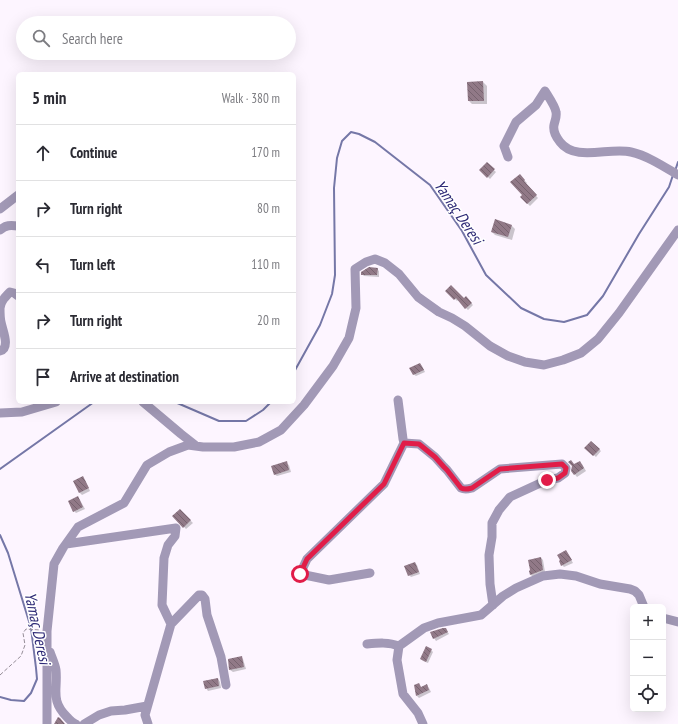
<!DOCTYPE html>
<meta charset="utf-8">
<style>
:root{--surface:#fff;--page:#f2f2f3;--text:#2b2b33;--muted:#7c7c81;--line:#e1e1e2}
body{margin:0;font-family:"PT Sans Narrow",sans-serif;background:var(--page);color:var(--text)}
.controls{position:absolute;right:12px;bottom:12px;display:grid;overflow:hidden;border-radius:6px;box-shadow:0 4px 16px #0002}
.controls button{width:36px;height:36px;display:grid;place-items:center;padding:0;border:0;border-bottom:1px solid var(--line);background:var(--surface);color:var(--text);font:20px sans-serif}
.stop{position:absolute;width:12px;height:12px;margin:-9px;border:3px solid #e11d48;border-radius:50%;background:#fff}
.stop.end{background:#e11d48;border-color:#fff;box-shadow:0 1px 4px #0008}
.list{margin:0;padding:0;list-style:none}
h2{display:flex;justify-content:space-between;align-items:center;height:52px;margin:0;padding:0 16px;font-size:17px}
h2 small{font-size:13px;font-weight:400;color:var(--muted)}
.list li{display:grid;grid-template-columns:26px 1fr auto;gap:12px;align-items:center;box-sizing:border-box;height:56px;padding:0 16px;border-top:1px solid var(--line)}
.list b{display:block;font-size:15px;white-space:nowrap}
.list em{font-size:13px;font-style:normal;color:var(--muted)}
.icon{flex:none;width:22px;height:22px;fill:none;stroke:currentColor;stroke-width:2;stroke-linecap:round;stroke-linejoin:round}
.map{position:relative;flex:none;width:678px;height:724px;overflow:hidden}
.search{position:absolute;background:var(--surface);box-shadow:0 4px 16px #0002;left:16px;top:16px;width:280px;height:44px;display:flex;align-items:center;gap:10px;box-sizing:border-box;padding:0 14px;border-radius:22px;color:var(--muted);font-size:15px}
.panel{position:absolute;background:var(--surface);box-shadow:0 4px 16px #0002;left:16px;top:72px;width:280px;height:332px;border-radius:6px}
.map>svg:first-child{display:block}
</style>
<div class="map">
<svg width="678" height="724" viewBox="0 0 678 724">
<defs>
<pattern id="building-back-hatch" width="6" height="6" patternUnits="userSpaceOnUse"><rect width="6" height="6" fill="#917987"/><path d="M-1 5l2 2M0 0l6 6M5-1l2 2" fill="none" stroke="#77636f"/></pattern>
</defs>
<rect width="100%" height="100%" fill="#fdf5ff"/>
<path fill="#0003" d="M483 82 487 86V104H472L469 101Z
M487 164 496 172 490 179 481 170Z
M520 175 527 183 525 184 538 198 530 206 521 197 523 195Z
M511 225 515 229 512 240 495 235 492 232Z
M377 269 379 271V277L364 276 362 274Z
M447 291 464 299 466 298 473 305 468 310 458 300 457 301Z
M420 364 422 366 425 372 416 376 413 374Z
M591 442 601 451 596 457 586 448Z
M286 463 289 465 291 472 277 476 274 474Z
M582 464 586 471 577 477 572 471 575 465Z
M85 480 90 491 82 495 80 493 74 482Z
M78 497 80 500 85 509 76 513 74 511Z
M180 510 193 523 186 529 174 516Z
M566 551 568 554 573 563 564 567 562 565Z
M541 558 543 560 545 572 533 577 531 575 530 571Z
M415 563 417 565 420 574 411 577 409 575Z
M447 631 449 634 436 641 434 638Z
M431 650 433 652 428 663 423 661 421 659Z
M241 657 243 659 246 669 233 672 230 670 229 660Z
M218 679 220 682 221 688 208 691 206 688Z
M419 684 421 688 427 685 429 688 431 692 419 698 417 696Z"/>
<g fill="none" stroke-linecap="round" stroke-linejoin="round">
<path stroke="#7577a7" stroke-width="2" d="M675 171 678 162
M294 372 320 325 332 294 335 275 334 188 337 158 342 141 351 132 359 134 375 142 430 185 462 231 486 275 521 308 544 319 564 322 587 315 603 296 639 234 669 187 673 175
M175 402 219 421H246L263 410 271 402
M0 469 94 402
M0 535 8 553 31 628 36 668 37 679 31 693 24 701 11 700 0 697"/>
</g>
<path fill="url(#building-back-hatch)" d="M483 81 484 101H468L467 82Z
M487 162 495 169 487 178 479 170Z
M520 174 525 180 524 181 537 195 527 204 520 197 522 195 510 182Z
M495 219 512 225 508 237 491 232Z
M369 267 378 268 377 275H361V272Z
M451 285 464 298 466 296 472 303 465 309 456 298 454 300 445 291Z
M420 363 424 370 413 375 409 368Z
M591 441 600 449 593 456 584 448Z
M571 460 574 464 580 461 584 468 574 475 571 471 572 466 568 462Z
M287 461 289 470 274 475 271 466Z
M83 476 89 488 79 493 73 481Z
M78 496 83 507 73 512 68 501Z
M180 509 191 520 183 528 172 516Z
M566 550 572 560 561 566 559 561 560 560 557 555Z
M541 557 543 570 530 575 529 571 530 570 528 560Z
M415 562 419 572 408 576 404 566Z
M443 628H446L448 632 433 639 430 632Z
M426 646 432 649 426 662 420 659Z
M242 656 244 667 229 670 228 659Z
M218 678 219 686 205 689 203 681Z
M419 683 421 687 427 684 429 690 416 696 414 685Z
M58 717 60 718 65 724H54Z"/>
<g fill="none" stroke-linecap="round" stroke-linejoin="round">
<path stroke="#958d97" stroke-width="1" stroke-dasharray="4 2" stroke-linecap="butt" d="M0 675 21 656 25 645 23 633 26 629 39 630"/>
<path stroke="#a299b6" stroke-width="9" d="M508 157 504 146 516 122 536 105 545 91C548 96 555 106 556 112 557 117 555 120 554 125 553 130 556 137 560 142 575 162 609 147 631 152 648 156 663 166 678 175
M0 209 18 195
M0 230C6 225 10 225 18 226
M0 351C11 348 2 329 1 322 0 318 0 312 0 308 1 301 5 297 10 292L14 293 18 296
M143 402 181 434 195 445
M0 413 22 412 56 402
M404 443 419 444 435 457 444 467 447 470 461 488C465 490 468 489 472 488L500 469 562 464 566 468 565 473 558 478 547 480 510 497 499 510 492 523V537L489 555 490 584 493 605
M66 544 176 528 175 536 168 545 164 558 162 605 171 624
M370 573 329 580 300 574 307 559 384 484 404 443 403 439 398 400
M663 618 678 622
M367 644C378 643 389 642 399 646
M50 652C52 658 55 664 56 670 58 690 50 700 67 717 70 720 72 723 76 724
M47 724V631L54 564 63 548 78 527 124 503 147 465 169 452 188 445 203 447H234L259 442 281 430 304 405 333 366 349 338 356 308 355 269 366 262 375 259 385 263 399 274 418 297 439 312 452 318 465 326 490 346 508 356 525 362 544 365 563 360 581 353 598 339 619 313 678 230
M84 724 99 715 111 711 125 710 147 706
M148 724 145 715 171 624 199 595H202L205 599 207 615 221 657 226 685
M423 724 418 713 403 694 397 660 399 646 424 628 438 623 481 615 503 596 516 588 543 576 560 574 576 576 600 584 630 589 635 591 639 595 644 607"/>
</g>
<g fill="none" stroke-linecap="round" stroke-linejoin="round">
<path stroke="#e11d48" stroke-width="5" d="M300 574 307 559 384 484 404 443 419 444 435 457 444 467 447 470 461 488C465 490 468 489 472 488L500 469 562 464 566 468 565 473 558 478 547 480"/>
</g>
<g text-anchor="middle" stroke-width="3" stroke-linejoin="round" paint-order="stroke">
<g font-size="16" font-style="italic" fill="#2e2a76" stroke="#fff">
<text transform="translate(459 212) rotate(56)" y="6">Yamaç Deresi</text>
<text transform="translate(38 628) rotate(78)" y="6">Yamaç Deresi</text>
</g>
</g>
</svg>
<div class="controls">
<button>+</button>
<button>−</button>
<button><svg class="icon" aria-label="locate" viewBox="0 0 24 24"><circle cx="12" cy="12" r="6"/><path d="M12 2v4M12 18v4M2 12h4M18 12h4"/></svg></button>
</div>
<div class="stop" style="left:300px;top:574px"></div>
<div class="stop end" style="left:547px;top:480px"></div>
<div class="search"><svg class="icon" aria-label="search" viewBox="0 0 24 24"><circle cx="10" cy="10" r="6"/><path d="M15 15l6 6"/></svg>Search here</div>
<section class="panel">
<h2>5 min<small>Walk · 380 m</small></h2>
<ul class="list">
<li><svg class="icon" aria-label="ahead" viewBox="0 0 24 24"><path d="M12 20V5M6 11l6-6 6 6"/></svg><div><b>Continue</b></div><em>170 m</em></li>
<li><svg class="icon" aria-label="right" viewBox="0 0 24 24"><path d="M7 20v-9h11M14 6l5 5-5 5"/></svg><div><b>Turn right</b></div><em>80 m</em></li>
<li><svg class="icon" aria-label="left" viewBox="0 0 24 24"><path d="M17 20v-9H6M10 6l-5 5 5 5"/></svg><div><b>Turn left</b></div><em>110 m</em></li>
<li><svg class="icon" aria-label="right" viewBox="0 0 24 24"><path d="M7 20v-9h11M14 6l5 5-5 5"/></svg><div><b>Turn right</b></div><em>20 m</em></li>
<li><svg class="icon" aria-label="arrive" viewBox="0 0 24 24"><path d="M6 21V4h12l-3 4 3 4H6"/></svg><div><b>Arrive at destination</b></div></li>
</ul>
</section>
</div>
